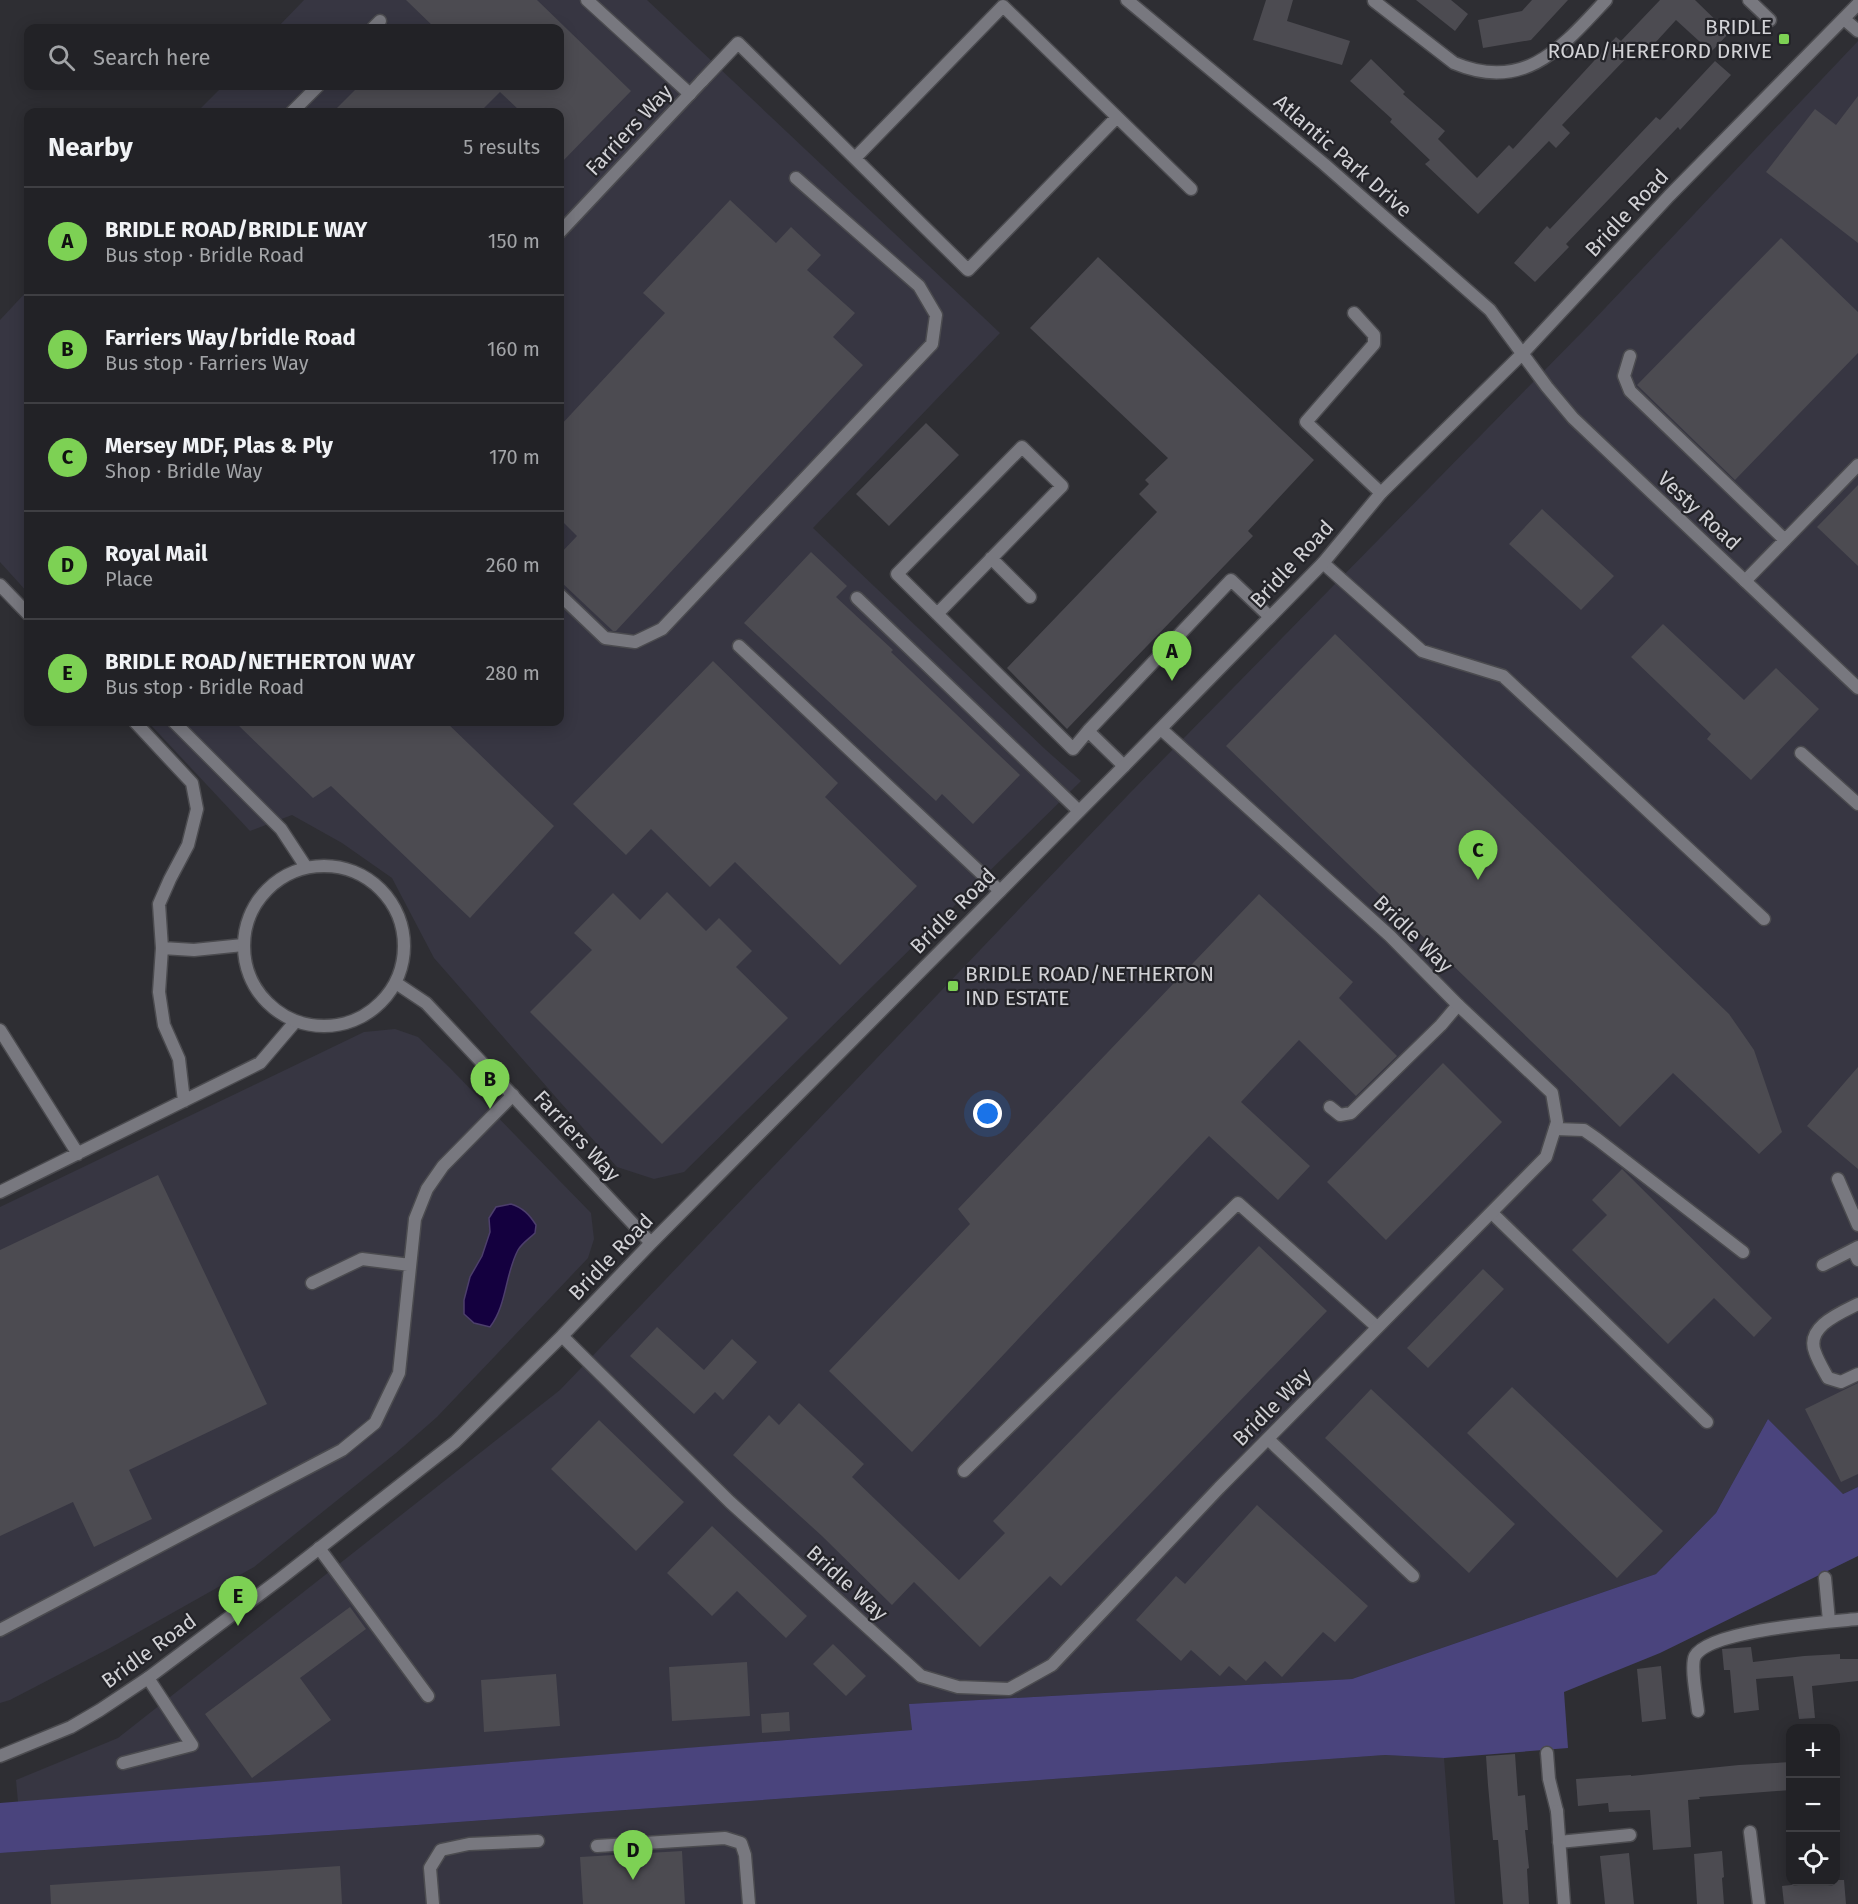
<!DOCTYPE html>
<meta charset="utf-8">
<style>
:root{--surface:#222226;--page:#2a2a2e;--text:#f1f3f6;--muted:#a2a4a7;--line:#3f3f43;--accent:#7dd154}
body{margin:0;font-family:"Fira Sans",sans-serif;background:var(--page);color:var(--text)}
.controls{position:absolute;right:18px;bottom:18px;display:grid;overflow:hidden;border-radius:12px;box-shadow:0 3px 15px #0003}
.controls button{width:54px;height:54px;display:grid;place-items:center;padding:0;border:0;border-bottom:2px solid var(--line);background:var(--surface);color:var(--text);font:30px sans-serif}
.you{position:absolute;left:988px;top:1114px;width:21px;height:21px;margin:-15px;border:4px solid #fff;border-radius:50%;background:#1a73e8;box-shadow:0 0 0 9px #1a73e833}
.badge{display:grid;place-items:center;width:39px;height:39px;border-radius:50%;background:var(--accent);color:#111;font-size:20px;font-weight:700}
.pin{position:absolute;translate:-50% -50px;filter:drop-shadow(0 2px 3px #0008)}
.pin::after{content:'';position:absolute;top:32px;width:21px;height:18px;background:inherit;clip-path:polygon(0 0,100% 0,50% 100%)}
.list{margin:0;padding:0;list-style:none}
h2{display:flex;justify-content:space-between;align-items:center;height:78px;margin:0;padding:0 24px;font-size:26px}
h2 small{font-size:20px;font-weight:400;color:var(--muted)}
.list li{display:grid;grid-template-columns:39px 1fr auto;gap:18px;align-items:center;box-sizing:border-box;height:108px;padding:0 24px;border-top:2px solid var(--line)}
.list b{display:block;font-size:22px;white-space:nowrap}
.list p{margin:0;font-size:20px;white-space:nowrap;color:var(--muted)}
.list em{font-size:20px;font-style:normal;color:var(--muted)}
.icon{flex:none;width:33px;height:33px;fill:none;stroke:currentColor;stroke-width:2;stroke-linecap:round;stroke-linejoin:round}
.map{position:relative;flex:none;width:1858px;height:1904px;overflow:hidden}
.search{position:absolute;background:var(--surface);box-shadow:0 3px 15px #0003;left:24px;top:24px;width:540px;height:66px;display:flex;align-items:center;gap:15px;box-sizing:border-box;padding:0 21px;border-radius:12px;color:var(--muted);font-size:22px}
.panel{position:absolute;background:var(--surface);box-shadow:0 3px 15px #0003;left:24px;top:108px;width:540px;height:618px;border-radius:12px}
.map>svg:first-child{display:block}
</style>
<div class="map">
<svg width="1858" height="1904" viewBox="0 0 1858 1904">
<rect width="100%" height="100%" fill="#2e2e33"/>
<path fill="#373642" d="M304 0H647L1000 333 813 528 1046 750 1081 781 684 1172 654 1179 617 1167 434 958 392 878 342 843 292 815 250 831 148 722H560V112H197L223 86H560V28H277Z
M1858 41V1487L1843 1494 1768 1419 1716 1513 1656 1574 1352 1679 910 1704 912 1730 18 1802 16 1780 118 1738 560 1390 1129 794 1589 325Z
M28 290V593L0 562V320Z
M395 1029 418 1037 450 1068 591 1213 594 1239 588 1258 437 1417 396 1453 254 1567 110 1648 10 1700 0 1703V1207L364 1032Z
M1385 1755 1444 1758 1455 1904H0V1853L417 1825Z"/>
<path fill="#4a447d" d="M1768 1419 1843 1494 1858 1487V1556L1660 1653 1564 1692 1568 1748 1444 1758 1385 1755 417 1825 0 1853V1803L912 1730 909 1704 1352 1679 1656 1574 1716 1513Z"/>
<path fill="#14003f" stroke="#4d3f6c" stroke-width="1.5" d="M511 1204C523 1208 529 1214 536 1225L535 1233C530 1238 522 1243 518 1250 505 1274 507 1305 490 1327L474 1323 464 1314V1300L470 1277 482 1256 490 1232 489 1218 496 1207Z"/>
<path fill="#4c4b51" d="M406 0H537L631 91 560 164V112H521L500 92 480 112H333L359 86H560V28H435Z
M1266 0H1293L1287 21 1350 41 1342 65 1253 40Z
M1416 0H1451L1468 14 1455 31Z
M1532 0H1568L1531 40 1483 48 1478 20 1522 11Z
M1660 0H1695L1729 33 1711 52 1676 20 1644 55 1636 48 1562 125 1570 133 1556 148 1549 141 1478 214 1425 164 1430 160 1390 122 1392 119 1350 81 1371 59 1405 92 1403 94 1445 131 1438 139 1477 178 1509 145 1513 149 1616 37 1621 41Z
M1715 61 1731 75 1680 130 1678 127 1566 244 1569 247 1535 282 1514 263 1547 226 1550 229 1656 117 1660 120Z
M1858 96V243L1766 172 1815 109 1836 125Z
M730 200 776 243 791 227 821 255 807 270 855 313 833 337 863 365 616 631H613L560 581V554L577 536 560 519V426L665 313 643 293Z
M1781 238 1858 312V353L1735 480 1637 385Z
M1098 257 1314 460 1248 531 1253 536 1067 729 1007 668 1157 512 1139 494 1149 484 1145 480 1168 458 1030 328Z
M926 423 959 455 889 526 856 494Z
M1858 485V566L1817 527Z
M1542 509 1614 576 1581 610 1509 544Z
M811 552 847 586 836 597 893 650 891 652 1020 775 973 824 942 794 936 801 744 623Z
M1663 624 1744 700 1776 668 1819 709 1751 780 1707 739 1711 734 1631 657Z
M1335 634 1729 1014 1754 1050 1782 1132 1759 1154 1673 1073 1620 1127 1226 746Z
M713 661 838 783 825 797 917 886 840 965 735 862 710 887 651 829 626 855 573 804Z
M235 722H446L554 826 470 918 331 786 313 798Z
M667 892 706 931 719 918 752 951 736 967 788 1018 662 1144 530 1012 592 950 574 933 613 893 640 920Z
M1259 894 1353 982 1339 998 1397 1056 1356 1096 1299 1040 1241 1102 1310 1166 1278 1200 1209 1136 912 1452 829 1371 970 1224 958 1209Z
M1443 1063 1502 1122 1386 1240 1327 1182Z
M1858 1067V1169L1807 1126Z
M1622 1169 1772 1318 1754 1337 1714 1298 1668 1344 1572 1250 1607 1215 1592 1200Z
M158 1175 267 1404 129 1470 152 1519 94 1547 73 1502 0 1536V1250Z
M1259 1246 1327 1311 1061 1586 1050 1576 980 1647 914 1582 892 1605 822 1536 733 1455 769 1415 779 1425 799 1403 864 1464 852 1477 959 1580 1005 1533 993 1521Z
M1483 1269 1504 1289 1428 1368 1407 1348Z
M657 1327 704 1370 732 1339 757 1362 723 1400 715 1392 694 1414 630 1356Z
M1858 1383V1474L1841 1482 1805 1409Z
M1512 1387 1663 1531 1617 1578 1467 1433Z
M1371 1389 1515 1524 1469 1573 1325 1438Z
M599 1420 684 1502 636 1551 551 1469Z
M1257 1505 1368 1606 1335 1642 1323 1632 1282 1677 1265 1661 1246 1681 1229 1666 1220 1676 1191 1650 1181 1661 1136 1620 1176 1576 1185 1584Z
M712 1526 807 1616 786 1638 737 1591 712 1616 667 1573Z
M350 1607 366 1629 300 1678 331 1720 252 1778 205 1714Z
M833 1644 866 1676 846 1696 813 1664Z
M1751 1647 1753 1662 1804 1656 1840 1654V1659H1858V1681L1812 1686 1815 1718 1799 1719 1793 1676 1756 1679 1759 1710 1734 1713 1730 1670H1724L1722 1649Z
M747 1662 750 1716 672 1721 669 1667Z
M1661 1666 1666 1719 1642 1722 1637 1669Z
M556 1674 560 1726 484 1732 481 1680Z
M789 1712 790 1731 762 1733 761 1714Z
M1515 1754 1518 1796 1525 1795 1527 1818 1528 1830H1525L1529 1868 1527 1869 1529 1904H1503L1498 1840H1493L1488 1785 1486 1756Z
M1791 1762V1790L1699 1797 1700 1799 1688 1800 1691 1847 1653 1850 1650 1810 1609 1812 1608 1803 1578 1806 1576 1779 1631 1775V1776L1739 1765Z
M682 1851 685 1904H583L580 1857Z
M1722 1851 1724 1877 1722 1878 1724 1904H1697L1694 1854Z
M1629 1853 1634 1904H1605L1600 1856Z
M340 1866 342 1904H51L50 1885Z
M1836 1880H1844L1846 1904H1784L1782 1886Z"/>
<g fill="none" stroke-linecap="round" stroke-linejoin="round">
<defs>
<path id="lane" d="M587 0 690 94
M1844 19 1858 31
M373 28 380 21
M702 81 738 43 968 270 1117 117
M292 112 318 86
M856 157 1003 6 1191 189
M1354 313 1374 335V344L1306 422 1381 493
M1630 356 1624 376 1630 391 1785 540
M991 558 1030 597
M1323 563 1422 651 1503 676 1764 919
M1745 581 1858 465
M0 585 28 614
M560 595 605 638 635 642 662 629 932 344 936 315 919 286 796 178
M857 598 1079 811
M937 614 1062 486 1022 447 897 574 1073 749 1088 731
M739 646 1000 891
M135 722 192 783 197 809 188 845 170 879 159 904 162 948 159 992 164 1025 179 1059 184 1101
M1801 753 1858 804
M1124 766 1088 731 1231 580 1270 617
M162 948 194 950 243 945
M0 1030 78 1154
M1330 1107 1340 1115 1351 1113 1441 1025 1458 1005
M1555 1129 1584 1130 1597 1139 1743 1252
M0 1192 260 1063 295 1022
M1492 1213 1707 1422
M1853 1250 1858 1260
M312 1283 362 1259 410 1265
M1858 1304C1840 1313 1805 1327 1815 1352 1818 1361 1823 1369 1828 1378L1841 1382 1858 1374
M1268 1439 1413 1576
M964 1471 1238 1203 1377 1327
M319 1548 428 1696
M1825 1578 1829 1621
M0 1630 342 1450 375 1423 399 1373 415 1219 427 1189 443 1166 513 1095
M1547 1753 1549 1779 1557 1811
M123 1763 192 1745 148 1678
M1559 1842 1630 1835
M597 1846 725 1838 741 1843 745 1855 749 1904
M433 1904 430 1868 441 1850 469 1844 538 1841"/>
<path id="street" d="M1127 0 1324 164 1490 310 1547 387 1573 418 1858 688
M1749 0 1770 20
M1374 1 1454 63C1525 93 1562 47 1606 0
M560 232 702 81
M174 722 281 829 306 867
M244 946a80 80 0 1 1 160 0a80 80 0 1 1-160 0Z
M396 983 426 1003 651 1243
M1838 1179 1858 1225
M1823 1265 1858 1247
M562 1336 730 1502 921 1676 958 1687 1009 1689 1052 1665 1219 1488 1546 1157 1557 1122 1552 1093 1458 1005 1390 936 1161 729
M1698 1711C1697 1699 1690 1666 1695 1656 1710 1630 1827 1622 1858 1619
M0 1756 71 1727 100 1710 148 1678 280 1579 455 1442 562 1336 651 1243 1124 766 1323 563 1381 493 1522 354 1669 196 1858 4
M1557 1811 1564 1904
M1750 1832 1759 1904"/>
</defs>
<use href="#lane" stroke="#4b4b4f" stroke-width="15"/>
<use href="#street" stroke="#4b4b4f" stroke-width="15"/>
<use href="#lane" stroke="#78787f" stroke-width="12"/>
<use href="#street" stroke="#78787f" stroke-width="12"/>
</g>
<g fill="#7dd154" stroke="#242429" stroke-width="2">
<rect x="1778" y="33" width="12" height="12" rx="3"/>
<rect x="947" y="980" width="12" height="12" rx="3"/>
</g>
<g text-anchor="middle" stroke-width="4.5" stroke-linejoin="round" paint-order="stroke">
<g font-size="21" fill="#d2d2d6" stroke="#242429" text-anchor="end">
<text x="1772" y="34">BRIDLE<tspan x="1772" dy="24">ROAD/HEREFORD DRIVE</tspan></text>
<text x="965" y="981" text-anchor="start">BRIDLE ROAD/NETHERTON<tspan x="965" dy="24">IND ESTATE</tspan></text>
</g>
<g font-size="21" fill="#d2d2d6" stroke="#242429">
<text transform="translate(629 130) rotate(-47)" y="7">Farriers Way</text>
<text transform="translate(1343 156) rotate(41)" y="7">Atlantic Park Drive</text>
<text transform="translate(1627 213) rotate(-47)" y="7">Bridle Road</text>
<text transform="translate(1699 511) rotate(43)" y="7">Vesty Road</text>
<text transform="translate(1292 564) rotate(-47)" y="7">Bridle Road</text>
<text transform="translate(953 911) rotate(-45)" y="7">Bridle Road</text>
<text transform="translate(1413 934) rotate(44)" y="7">Bridle Way</text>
<text transform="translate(577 1136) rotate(47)" y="7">Farriers Way</text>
<text transform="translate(611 1257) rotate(-46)" y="7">Bridle Road</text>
<text transform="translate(1272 1407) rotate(-45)" y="7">Bridle Way</text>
<text transform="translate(847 1583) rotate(42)" y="7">Bridle Way</text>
<text transform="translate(149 1651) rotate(-36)" y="7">Bridle Road</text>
</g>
</g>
</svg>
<div class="controls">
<button>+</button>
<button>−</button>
<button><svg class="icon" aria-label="locate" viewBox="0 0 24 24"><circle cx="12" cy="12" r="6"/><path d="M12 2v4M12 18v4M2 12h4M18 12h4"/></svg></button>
</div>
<div class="you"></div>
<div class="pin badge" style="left:1172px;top:681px">A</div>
<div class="pin badge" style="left:490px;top:1109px">B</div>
<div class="pin badge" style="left:1478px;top:880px">C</div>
<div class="pin badge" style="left:633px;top:1880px">D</div>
<div class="pin badge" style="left:238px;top:1626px">E</div>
<div class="search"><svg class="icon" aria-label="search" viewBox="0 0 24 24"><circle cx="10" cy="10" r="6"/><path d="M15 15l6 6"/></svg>Search here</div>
<section class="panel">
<h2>Nearby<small>5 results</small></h2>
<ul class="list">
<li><span class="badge">A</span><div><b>BRIDLE ROAD/BRIDLE WAY</b><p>Bus stop · Bridle Road</p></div><em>150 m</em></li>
<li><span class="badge">B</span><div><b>Farriers Way/bridle Road</b><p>Bus stop · Farriers Way</p></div><em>160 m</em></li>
<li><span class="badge">C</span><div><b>Mersey MDF, Plas &amp; Ply</b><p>Shop · Bridle Way</p></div><em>170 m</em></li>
<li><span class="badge">D</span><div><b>Royal Mail</b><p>Place</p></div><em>260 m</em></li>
<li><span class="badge">E</span><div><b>BRIDLE ROAD/NETHERTON WAY</b><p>Bus stop · Bridle Road</p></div><em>280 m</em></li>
</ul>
</section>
</div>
